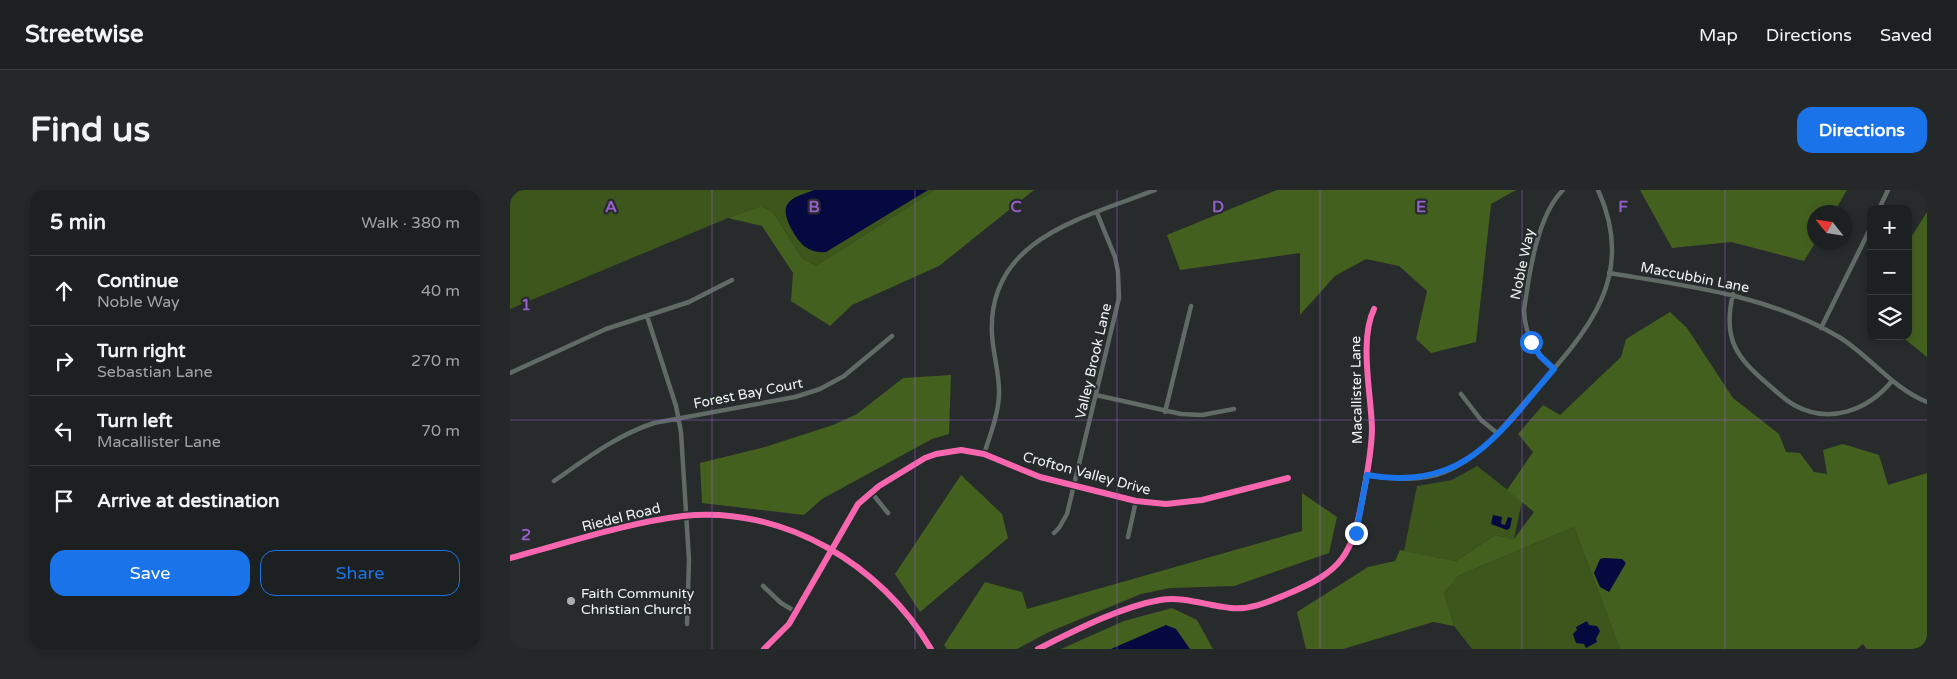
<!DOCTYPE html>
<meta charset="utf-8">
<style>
:root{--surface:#1d2020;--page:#252829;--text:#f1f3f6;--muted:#a0a3a5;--line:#3b3e3e;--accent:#1a73e8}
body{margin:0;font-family:"Varela Round",sans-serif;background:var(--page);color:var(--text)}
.controls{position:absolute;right:15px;top:15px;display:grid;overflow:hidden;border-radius:10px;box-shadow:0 2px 8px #0003}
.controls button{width:45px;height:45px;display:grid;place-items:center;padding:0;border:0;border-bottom:1px solid var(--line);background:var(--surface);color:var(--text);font:25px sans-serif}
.compass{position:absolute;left:1297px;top:15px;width:45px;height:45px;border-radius:50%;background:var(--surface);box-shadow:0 2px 8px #0003;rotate:300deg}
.stop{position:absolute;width:15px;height:15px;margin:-11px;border:4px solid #1a73e8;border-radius:50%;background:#fff}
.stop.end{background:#1a73e8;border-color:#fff;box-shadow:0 1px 5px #0008}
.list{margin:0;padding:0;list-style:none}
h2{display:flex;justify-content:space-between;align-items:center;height:65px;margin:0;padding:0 20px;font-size:21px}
h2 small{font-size:16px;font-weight:400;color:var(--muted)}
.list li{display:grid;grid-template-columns:32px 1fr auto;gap:15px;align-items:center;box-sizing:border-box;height:70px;padding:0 20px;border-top:1px solid var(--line)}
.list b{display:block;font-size:19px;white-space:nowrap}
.list p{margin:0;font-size:16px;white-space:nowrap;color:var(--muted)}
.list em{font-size:16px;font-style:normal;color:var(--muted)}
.actions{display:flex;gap:10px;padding:15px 20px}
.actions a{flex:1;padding:11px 0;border:1px solid var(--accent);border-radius:15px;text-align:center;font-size:18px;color:var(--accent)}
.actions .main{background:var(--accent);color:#fff}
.icon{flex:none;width:28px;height:28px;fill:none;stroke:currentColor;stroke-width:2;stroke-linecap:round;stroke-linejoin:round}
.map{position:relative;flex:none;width:1417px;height:459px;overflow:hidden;border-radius:15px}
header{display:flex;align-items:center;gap:30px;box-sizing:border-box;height:70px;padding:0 25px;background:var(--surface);border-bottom:1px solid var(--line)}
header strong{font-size:24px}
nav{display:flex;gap:28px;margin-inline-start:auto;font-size:18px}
.intro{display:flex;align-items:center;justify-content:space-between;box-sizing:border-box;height:120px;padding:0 30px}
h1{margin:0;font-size:35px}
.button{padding:12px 22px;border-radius:15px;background:var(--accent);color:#fff;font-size:18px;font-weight:700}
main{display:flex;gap:30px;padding:0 30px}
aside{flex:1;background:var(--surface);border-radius:15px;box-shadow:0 2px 8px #0003}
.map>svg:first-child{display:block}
</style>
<header>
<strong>Streetwise</strong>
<nav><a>Map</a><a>Directions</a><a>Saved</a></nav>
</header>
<div class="intro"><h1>Find us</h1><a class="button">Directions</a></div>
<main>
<aside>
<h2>5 min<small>Walk · 380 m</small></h2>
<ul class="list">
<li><svg class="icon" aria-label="ahead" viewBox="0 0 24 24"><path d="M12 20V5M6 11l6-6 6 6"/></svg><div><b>Continue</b><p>Noble Way</p></div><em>40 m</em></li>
<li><svg class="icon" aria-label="right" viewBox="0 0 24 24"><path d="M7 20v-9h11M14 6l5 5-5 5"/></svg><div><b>Turn right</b><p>Sebastian Lane</p></div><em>270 m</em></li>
<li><svg class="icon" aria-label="left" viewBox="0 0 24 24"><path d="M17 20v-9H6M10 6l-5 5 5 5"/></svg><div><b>Turn left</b><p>Macallister Lane</p></div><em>70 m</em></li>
<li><svg class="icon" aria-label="arrive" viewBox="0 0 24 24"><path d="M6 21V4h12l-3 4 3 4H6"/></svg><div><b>Arrive at destination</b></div></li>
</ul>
<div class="actions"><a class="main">Save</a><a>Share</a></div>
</aside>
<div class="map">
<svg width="1417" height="459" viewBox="0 0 1417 459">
<rect width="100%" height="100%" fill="#272b2b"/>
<path fill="#3d561b" d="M0 0H425L306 76 292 68 263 22 251 16 218 28 0 119Z
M967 276 1012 311 1004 349 985 345 946 371 894 361 907 296 942 290Z
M1064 337 1110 459H962L944 436 934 403 948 386Z"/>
<path fill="#44601f" d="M425 0H524L429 76 342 115 320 136 281 111 283 83 252 36 218 28 251 16 263 22 292 68 306 76Z
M767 0H1006L981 14 966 152 921 163 906 149 917 101 889 76 856 69 825 86 790 125V63L670 80 657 45Z
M1130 0H1337L1324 22H1304L1305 53 1294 71 1221 52 1162 58Z
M1417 22V167L1391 146H1398V52Z
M1160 122 1177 138 1223 208 1269 244 1276 262 1290 263 1304 282 1317 284 1313 260 1333 254 1369 265 1378 295 1417 283V459H1357L1353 454 1347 459H1110L1064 337 948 386 934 403 944 436 923 432 833 459H796L787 422 858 377 885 371 890 360 946 371 985 345 1004 349 1024 322 997 300 1023 262 1008 244 1033 215 1050 225 1111 167 1116 149Z
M441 185 439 244 422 249 312 309 294 325 192 313 190 273 255 257 323 235 347 224 393 188Z
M451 285 492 324 498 348 410 422 385 384Z
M792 303 827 327 819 363 724 396 660 398 631 404 539 442 507 459H437L434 455 475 392 512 402 517 419 792 341Z
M662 418 687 430 703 459H551L614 431Z"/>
<path fill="#060840" d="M304 0H418L316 62C308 63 301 61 294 56 286 49 271 25 277 15 282 6 295 4 304 0Z
M983 325 992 327 991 334 995 335 998 327 1002 328 1000 338 997 340 981 334Z
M1094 368 1112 369 1116 373 1099 402 1090 397 1084 383 1090 369Z
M1077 431 1079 435 1087 436 1090 441 1086 449 1087 452 1076 458 1074 454 1066 453 1063 444 1067 440 1066 437Z
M656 435 666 439 680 459H601Z"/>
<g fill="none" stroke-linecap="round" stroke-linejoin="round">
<path stroke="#606b66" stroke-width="4.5" d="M1369 19 1378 0
M1099 83C1178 96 1258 105 1329 147 1360 166 1382 198 1417 212
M1223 104C1212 150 1227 168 1260 196 1268 203 1275 210 1284 215 1320 235 1358 220 1382 191
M137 126 166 216 171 242 179 370 177 434
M1311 138 1361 37
M1044 179C1025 163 1015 145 1014 120 1019 84 1027 26 1053 0
M0 183 96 139 179 112 222 90
M951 204 971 230 987 243
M586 205 671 224 692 225 724 219
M655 222 681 116
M474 264C480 245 488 226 489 205 490 185 483 165 482 144 477 48 574 28 645 0
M857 285C883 289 910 292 935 282 971 267 994 236 1019 207 1074 145 1129 89 1088 0
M44 291C76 269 107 245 144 233L285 207 310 199 334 186 382 146
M361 302 378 323
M544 343 549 338 557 324 609 108 608 82 605 67 587 23
M618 347 626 311
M253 396 271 413 286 422
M254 459 279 434 348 314 369 296 415 268 426 264 451 260 474 264 530 287 626 311 656 314 692 310 778 288
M528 459C564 441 610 417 650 410 675 406 697 416 721 418 740 420 758 412 775 405 833 381 842 366 853 306 857 284 862 260 862 238 861 203 849 150 864 119"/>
<path stroke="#606b66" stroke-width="5.5" d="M0 368C57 353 115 333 173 326 273 315 372 375 421 459"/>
<defs>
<path id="cycleway" d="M0 368C57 353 115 333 173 326 273 315 372 375 421 459
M254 459 279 434 348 314 369 296 415 268 426 264 451 260 474 264 530 287 626 311 656 314 692 310 778 288
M528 459C564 441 610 417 650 410 675 406 697 416 721 418 740 420 758 412 775 405 833 381 842 366 853 306 857 284 862 260 862 238 861 203 849 150 864 119"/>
</defs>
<use href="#cycleway" stroke="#262c2c" stroke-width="9"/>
<use href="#cycleway" stroke="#f766af" stroke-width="6"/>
</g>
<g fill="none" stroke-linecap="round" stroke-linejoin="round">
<path stroke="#1a73e8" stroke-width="6" d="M846 343 857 285C955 302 987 245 1044 179L1030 166 1021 152"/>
</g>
<path fill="none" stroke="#985ecc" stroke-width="1" stroke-opacity="0.55" d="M202 0V459M405 0V459M607 0V459M810 0V459M1012 0V459M1215 0V459M0 230H1417"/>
<circle fill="#aaaeae" stroke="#262c2c" stroke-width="2" cx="61" cy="411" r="5"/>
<g text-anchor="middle" stroke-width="4.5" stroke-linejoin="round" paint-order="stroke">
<g font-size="14" fill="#f1f5f5" stroke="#262c2c">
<text transform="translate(1012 74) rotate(-78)" y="5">Noble Way</text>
<text transform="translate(1185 87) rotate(11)" y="5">Maccubbin Lane</text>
<text transform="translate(583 171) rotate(-77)" y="5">Valley Brook Lane</text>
<text transform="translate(846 200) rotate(-91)" y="5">Macallister Lane</text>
<text transform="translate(238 203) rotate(-11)" y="5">Forest Bay Court</text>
<text transform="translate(577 283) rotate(15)" y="5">Crofton Valley Drive</text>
<text transform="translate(111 327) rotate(-14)" y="5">Riedel Road</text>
</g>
<g font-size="14" fill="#f1f5f5" stroke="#262c2c" text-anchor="start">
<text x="71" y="408">Faith Community<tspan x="71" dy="16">Christian Church</tspan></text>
</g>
</g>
<g font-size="16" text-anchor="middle" font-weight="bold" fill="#985ecc" stroke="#262c2c" stroke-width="4.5" stroke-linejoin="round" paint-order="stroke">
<text x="101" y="22">A</text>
<text x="304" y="22">B</text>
<text x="506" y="22">C</text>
<text x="708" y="22">D</text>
<text x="911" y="22">E</text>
<text x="1113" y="22">F</text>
<text x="16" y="120">1</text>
<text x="16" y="350">2</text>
</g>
</svg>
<div class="controls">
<button>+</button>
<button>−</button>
<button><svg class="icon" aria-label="layers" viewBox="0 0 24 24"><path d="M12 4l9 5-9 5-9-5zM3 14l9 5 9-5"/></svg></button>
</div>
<svg class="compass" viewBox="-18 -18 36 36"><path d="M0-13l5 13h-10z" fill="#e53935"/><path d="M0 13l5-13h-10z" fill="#a0a3a5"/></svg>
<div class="stop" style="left:1021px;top:152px"></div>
<div class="stop end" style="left:846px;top:343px"></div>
</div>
</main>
